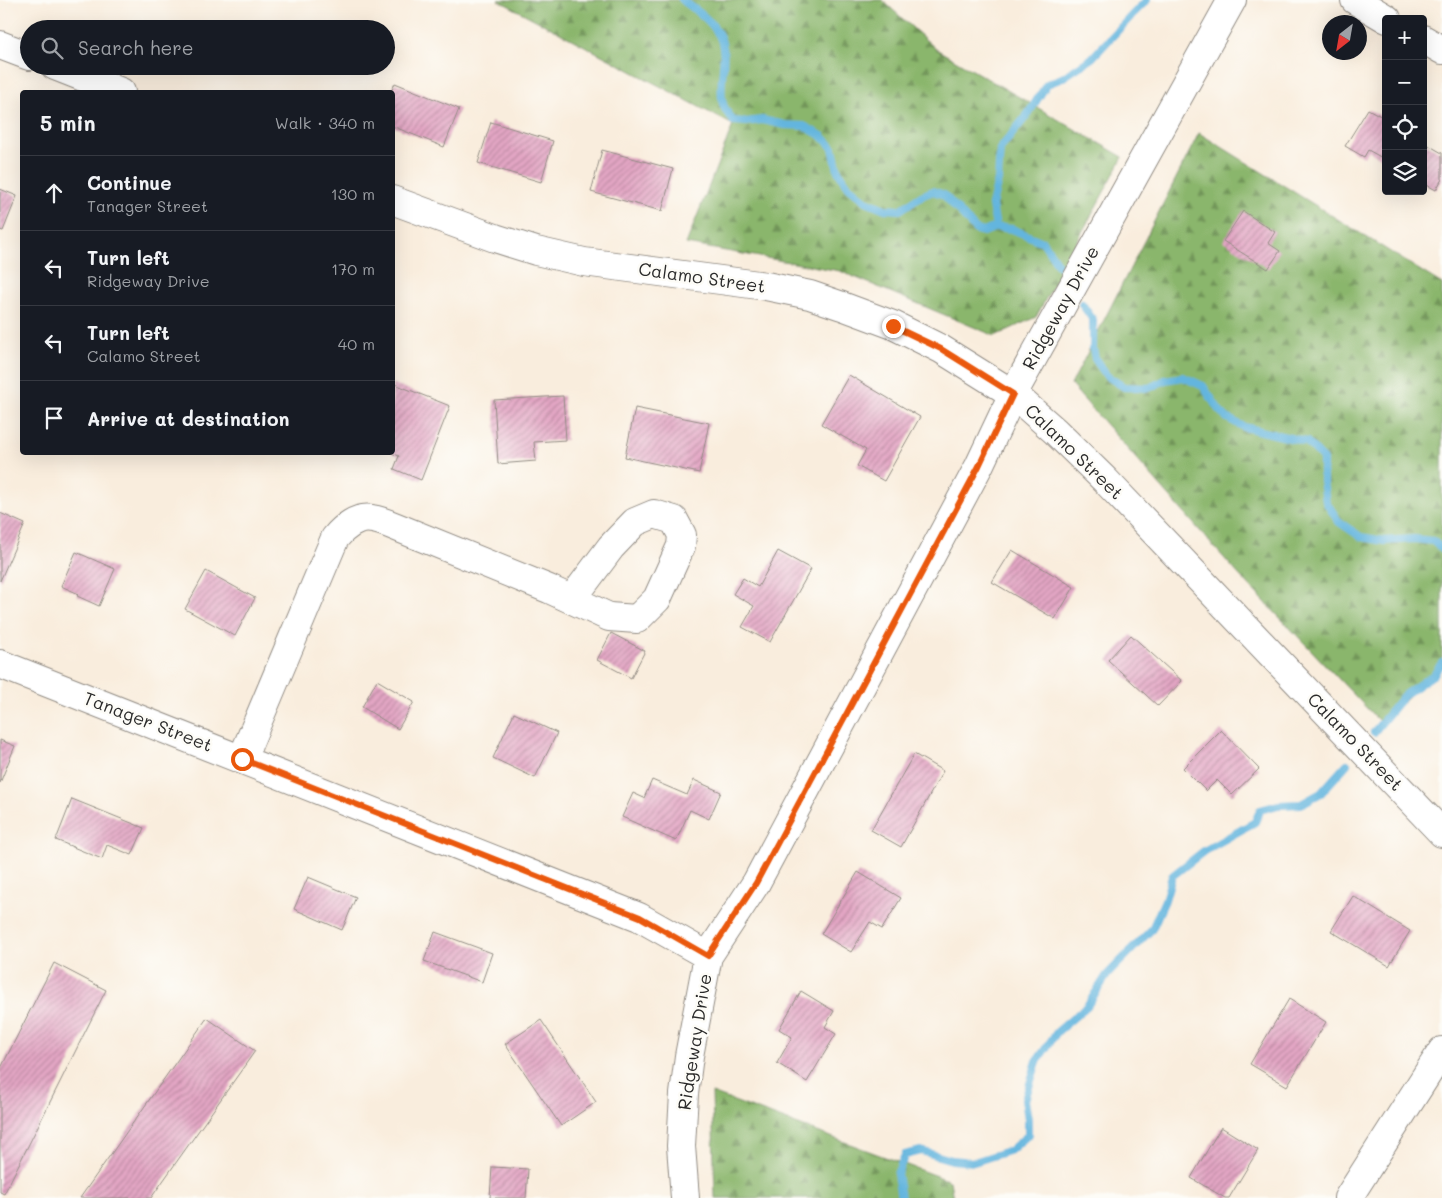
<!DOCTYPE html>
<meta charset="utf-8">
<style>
:root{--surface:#171b24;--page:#20242c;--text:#f1f3f6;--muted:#9ea1a6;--line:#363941}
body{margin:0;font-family:Mali,sans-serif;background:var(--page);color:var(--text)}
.controls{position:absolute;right:15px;top:15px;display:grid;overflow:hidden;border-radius:5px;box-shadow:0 5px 20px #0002}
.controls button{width:45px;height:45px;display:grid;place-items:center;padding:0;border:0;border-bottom:1px solid var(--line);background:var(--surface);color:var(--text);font:25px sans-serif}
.compass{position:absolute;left:1322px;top:15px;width:45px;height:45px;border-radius:50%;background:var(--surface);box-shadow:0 5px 20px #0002;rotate:211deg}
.stop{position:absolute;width:15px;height:15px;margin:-11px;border:4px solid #ea580c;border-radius:50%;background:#fff}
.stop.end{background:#ea580c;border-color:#fff;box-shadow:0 1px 5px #0008}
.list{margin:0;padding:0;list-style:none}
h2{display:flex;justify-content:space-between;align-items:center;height:65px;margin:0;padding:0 20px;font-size:21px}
h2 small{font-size:16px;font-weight:400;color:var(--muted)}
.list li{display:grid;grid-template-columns:32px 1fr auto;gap:15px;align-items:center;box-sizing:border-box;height:75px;padding:0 20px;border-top:1px solid var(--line)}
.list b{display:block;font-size:19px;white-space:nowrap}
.list p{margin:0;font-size:16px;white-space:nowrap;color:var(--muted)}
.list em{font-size:16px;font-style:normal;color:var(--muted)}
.icon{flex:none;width:28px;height:28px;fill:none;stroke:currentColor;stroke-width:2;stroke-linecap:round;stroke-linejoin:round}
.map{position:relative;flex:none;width:1442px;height:1198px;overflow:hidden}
.search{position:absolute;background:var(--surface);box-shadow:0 5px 20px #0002;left:20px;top:20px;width:375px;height:55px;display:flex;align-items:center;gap:12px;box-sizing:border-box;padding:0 18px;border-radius:28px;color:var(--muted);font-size:19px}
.panel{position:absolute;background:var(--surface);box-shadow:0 5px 20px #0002;left:20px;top:90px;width:375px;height:365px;border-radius:5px}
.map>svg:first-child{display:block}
</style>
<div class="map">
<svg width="1442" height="1198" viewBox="0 0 1442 1198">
<defs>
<pattern id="forest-firs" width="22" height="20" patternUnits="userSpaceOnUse" patternTransform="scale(1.25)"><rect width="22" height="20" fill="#8ab66c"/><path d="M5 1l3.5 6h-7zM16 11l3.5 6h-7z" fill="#719459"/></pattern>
<pattern id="building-hatch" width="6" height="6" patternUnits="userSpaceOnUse" patternTransform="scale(1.25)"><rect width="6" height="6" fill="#e3a6c4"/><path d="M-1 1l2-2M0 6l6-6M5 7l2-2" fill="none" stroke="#b8879f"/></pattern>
</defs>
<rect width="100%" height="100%" fill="#fdfcf7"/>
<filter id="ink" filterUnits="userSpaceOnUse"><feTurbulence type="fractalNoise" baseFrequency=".02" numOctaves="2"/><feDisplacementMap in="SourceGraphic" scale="10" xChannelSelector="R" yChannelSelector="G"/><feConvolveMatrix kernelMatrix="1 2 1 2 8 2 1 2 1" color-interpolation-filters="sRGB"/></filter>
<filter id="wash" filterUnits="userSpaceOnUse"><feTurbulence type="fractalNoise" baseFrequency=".0096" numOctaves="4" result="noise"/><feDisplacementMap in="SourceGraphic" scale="20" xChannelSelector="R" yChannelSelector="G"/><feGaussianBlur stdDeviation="1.12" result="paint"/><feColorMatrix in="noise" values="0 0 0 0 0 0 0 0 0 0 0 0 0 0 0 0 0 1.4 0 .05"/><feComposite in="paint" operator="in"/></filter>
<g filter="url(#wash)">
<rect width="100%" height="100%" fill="#f9eddd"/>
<path fill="url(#forest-firs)" stroke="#5a704c" d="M498 0H882L936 49 1123 157 1036 317 995 336 840 271 686 244 733 125Z
M1199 133 1442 284V664L1381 723 1240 576 1071 385Z
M712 1093 950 1181 953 1198H715Z"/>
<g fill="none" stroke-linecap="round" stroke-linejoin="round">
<path stroke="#63b5de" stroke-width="8" d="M682 0C695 9 711 20 719 35 730 56 717 82 723 104 725 111 730 116 733 121L746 122 762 120 785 125 804 126 822 136 833 148 838 171 849 187 866 201 885 209 900 210 921 196 933 191 944 195 976 230 984 232 996 227 1012 229 1043 242 1059 266
M996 227 992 205 998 180 1000 149 1028 114 1047 84 1062 78 1092 58 1134 13 1147 0
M1082 304 1093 320V348L1095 359 1107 376 1124 387 1149 388 1165 380 1183 377 1203 386 1219 410 1227 418 1244 427 1307 442 1323 459V481L1326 502 1339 522 1361 537 1384 541 1414 539 1433 541 1442 549
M1374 732 1404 695 1433 675 1442 663
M901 1198 897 1174 905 1155 921 1151 952 1160 974 1162 1011 1150 1028 1135V1119L1025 1100 1037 1061 1057 1032 1087 1006 1107 975 1152 929 1165 900 1172 876 1204 851 1255 822 1260 810 1278 805 1301 804 1321 793 1347 764"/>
</g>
<g id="blocks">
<path fill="url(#building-hatch)" d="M395 83 459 109 444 147 392 126V92H391Z
M1368 109 1386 119V160L1368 150 1364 157 1345 146Z
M491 122 553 141 541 182 478 163Z
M1423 142 1442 153V179L1436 190 1423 183Z
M602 150 673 169 662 211 591 192Z
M0 189 17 196 3 231 0 230Z
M1243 211 1275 232 1268 243 1280 251 1268 269 1223 241Z
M849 375 920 417 884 481 857 466 866 450 821 424Z
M392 383 450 406 421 480 394 469 399 456 392 453Z
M563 396 566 440 534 442 536 461 498 464 494 400Z
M635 408 709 423 699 473 625 457Z
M0 513 25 524 0 581Z
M1012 550 1074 587 1055 619 992 582Z
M778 551 811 569 770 642 742 627 754 606 733 594 743 578 758 587Z
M76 552 115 569 99 606 77 596 79 594 61 586Z
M206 571 255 598 235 636 185 609Z
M611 633 645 651 631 678 597 660Z
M1131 635 1182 681 1158 706 1108 660Z
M377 680 414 702 398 729 362 707Z
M514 713 557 733 535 778 493 758Z
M1221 730 1259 769 1232 795 1217 780 1206 791 1183 768Z
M0 740 15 746 0 783Z
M914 754 943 771 901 847 871 830Z
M652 780 687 795 694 780 721 792 709 819 690 810 676 841 622 817 633 793 644 798Z
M72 799 144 828 132 855 107 845 102 859 56 840Z
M858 872 901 898 882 929 870 922 851 952 821 934Z
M308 877 356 897 342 930 294 909Z
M1353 896 1410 931 1389 966 1331 931Z
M435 932 492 953 482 982 424 961Z
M54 963 106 990 4 1194 0 1192V1070Z
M801 991 834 1011 825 1027 836 1034 807 1082 777 1063 792 1037 779 1029Z
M1289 999 1326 1022 1287 1086 1250 1064Z
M207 1018 255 1051 151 1198H80Z
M541 1020 596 1102 561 1126 505 1044Z
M1221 1127 1258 1150 1229 1198H1225L1191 1178Z
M492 1167 528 1169 526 1198H490Z"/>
</g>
</g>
<g filter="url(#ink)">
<use href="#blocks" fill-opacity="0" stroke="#928c84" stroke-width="1"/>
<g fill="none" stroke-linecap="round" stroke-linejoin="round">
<defs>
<path id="minor" d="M1355 0 1387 19
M1423 39 1442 50
M0 45 29 56
M55 66 121 92
M392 200 495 238 536 251 584 262 766 286 810 295 842 306 893 325 941 349 1013 394 1055 431 1105 480 1442 833
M0 664 639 917 708 956
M242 759 335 538C343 528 357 516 372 519 379 520 387 523 394 526L549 589 609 617 637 619 657 599 681 546 682 535 674 520 654 514 635 522 611 547 572 599
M685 1198 681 1146 684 1094 689 1056 708 956 756 883 979 466 1013 394 1232 0
M1348 1198 1442 1051"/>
</defs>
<use href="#minor" stroke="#928c84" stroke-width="30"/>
<use href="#minor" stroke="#fff" stroke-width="28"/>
</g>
</g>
<g fill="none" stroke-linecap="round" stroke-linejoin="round" filter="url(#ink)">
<path stroke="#ea580c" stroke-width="6" d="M242 759 640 917 708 956 756 883 979 466 1013 394 941 349 893 326"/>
</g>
<g text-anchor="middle" stroke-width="5" stroke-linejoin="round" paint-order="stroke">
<g font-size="18" fill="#2b2b2b" stroke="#fdfcf7">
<text transform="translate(702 278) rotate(8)" y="6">Calamo Street</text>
<text transform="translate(1061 308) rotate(-61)" y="6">Ridgeway Drive</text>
<text transform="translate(1074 452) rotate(44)" y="6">Calamo Street</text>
<text transform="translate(148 722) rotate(21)" y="6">Tanager Street</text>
<text transform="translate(1355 742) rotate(46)" y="6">Calamo Street</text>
<text transform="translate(695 1042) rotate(-81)" y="6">Ridgeway Drive</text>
</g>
</g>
</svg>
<div class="controls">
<button>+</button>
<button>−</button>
<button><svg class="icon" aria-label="locate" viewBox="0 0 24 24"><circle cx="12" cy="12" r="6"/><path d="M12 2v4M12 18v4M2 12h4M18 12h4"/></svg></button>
<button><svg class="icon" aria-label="layers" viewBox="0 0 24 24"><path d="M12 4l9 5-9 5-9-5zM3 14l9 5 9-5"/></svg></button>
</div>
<svg class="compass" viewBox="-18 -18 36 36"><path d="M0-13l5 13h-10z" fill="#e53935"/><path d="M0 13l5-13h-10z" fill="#9ea1a6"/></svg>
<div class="stop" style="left:242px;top:759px"></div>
<div class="stop end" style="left:893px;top:326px"></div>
<div class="search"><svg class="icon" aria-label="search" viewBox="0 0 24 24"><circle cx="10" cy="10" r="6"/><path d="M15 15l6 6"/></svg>Search here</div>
<section class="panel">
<h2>5 min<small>Walk · 340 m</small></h2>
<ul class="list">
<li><svg class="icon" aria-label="ahead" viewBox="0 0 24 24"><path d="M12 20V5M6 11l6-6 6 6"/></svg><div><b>Continue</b><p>Tanager Street</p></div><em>130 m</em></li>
<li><svg class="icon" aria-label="left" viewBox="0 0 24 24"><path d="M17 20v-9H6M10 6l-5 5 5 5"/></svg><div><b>Turn left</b><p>Ridgeway Drive</p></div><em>170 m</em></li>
<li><svg class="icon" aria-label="left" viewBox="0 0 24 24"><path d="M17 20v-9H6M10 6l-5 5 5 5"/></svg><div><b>Turn left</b><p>Calamo Street</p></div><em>40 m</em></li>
<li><svg class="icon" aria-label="arrive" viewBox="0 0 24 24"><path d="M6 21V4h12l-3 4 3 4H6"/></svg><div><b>Arrive at destination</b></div></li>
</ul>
</section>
</div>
